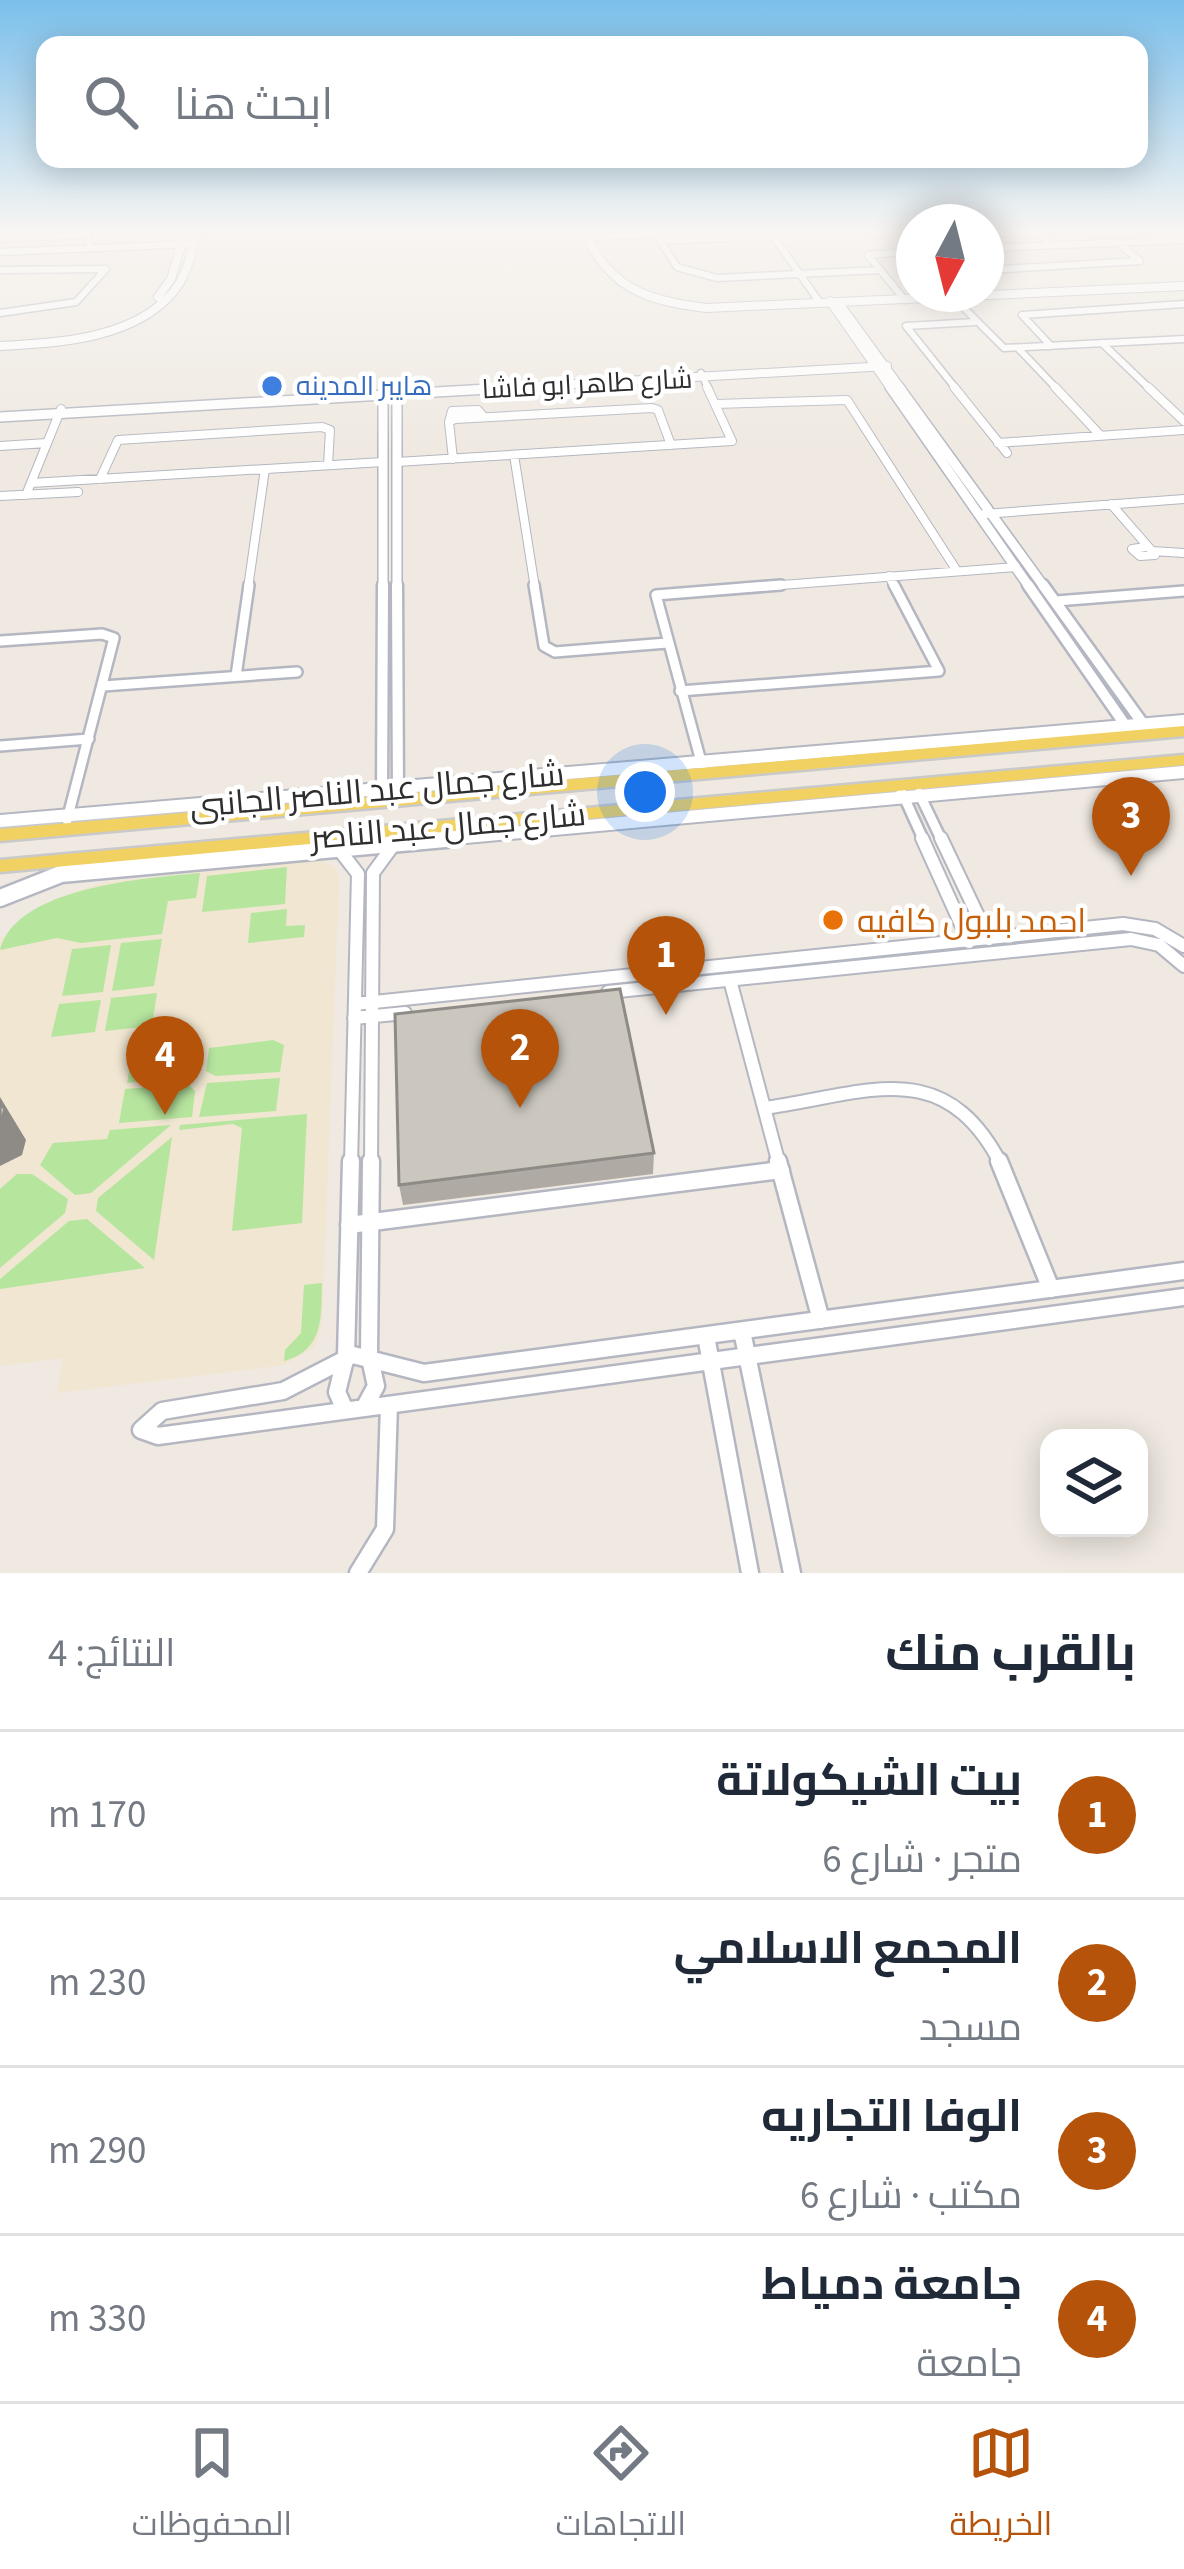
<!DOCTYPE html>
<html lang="ar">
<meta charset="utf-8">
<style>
:root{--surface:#fff;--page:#f6f6f7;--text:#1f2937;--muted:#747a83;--line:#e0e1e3;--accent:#b45309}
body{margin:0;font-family:"Source Sans 3",Cairo,sans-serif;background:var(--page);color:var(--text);direction:rtl}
.controls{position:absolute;right:36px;bottom:36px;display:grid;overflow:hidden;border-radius:24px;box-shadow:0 6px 30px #0003}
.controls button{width:108px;height:108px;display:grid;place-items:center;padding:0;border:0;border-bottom:3px solid var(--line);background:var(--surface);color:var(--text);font:60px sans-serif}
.compass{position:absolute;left:896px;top:204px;width:108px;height:108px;border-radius:50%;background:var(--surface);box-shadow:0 6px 30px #0003;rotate:187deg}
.you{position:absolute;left:645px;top:792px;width:42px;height:42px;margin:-30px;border:9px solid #fff;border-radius:50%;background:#1a73e8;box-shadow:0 0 0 18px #1a73e833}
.badge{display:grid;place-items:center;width:78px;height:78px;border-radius:50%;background:var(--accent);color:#fff;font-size:39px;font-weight:700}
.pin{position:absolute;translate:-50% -99px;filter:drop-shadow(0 3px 6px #0008)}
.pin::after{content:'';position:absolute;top:63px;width:42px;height:36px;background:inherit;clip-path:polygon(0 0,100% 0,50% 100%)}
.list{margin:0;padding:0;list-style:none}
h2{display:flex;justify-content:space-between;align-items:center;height:156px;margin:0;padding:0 48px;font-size:51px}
h2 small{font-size:39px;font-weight:400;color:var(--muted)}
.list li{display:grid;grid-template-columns:78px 1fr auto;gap:36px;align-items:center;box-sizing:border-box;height:168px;padding:0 48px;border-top:3px solid var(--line)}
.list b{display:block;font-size:45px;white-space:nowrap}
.list p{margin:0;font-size:39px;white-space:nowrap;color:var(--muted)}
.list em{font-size:39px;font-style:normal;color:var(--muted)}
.icon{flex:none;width:66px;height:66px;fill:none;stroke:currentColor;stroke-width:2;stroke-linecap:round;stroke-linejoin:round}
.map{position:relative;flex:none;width:1184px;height:1573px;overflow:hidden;direction:ltr}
.search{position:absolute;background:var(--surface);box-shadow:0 6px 30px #0003;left:36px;right:36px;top:36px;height:132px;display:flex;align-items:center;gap:30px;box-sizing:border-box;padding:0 42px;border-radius:24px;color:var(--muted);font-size:45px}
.sheet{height:828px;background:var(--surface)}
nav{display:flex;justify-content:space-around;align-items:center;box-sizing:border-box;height:168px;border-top:3px solid var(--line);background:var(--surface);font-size:33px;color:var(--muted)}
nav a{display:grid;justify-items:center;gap:6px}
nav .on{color:var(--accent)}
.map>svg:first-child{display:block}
</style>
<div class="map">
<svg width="1184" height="1573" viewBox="0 0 1184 1573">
<rect width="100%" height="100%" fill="#efe9e1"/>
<path fill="#f0e6d1" d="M318 860 334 866 339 879 322 1327 314 1348 284 1365 57 1393 63 1358 0 1366V939L53 900 105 882Z"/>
<path fill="#b6e59e" d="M287 867 285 904 202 912 207 876Z
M200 873 196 898 168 901 162 934 81 943 57 938 0 950C16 886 149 878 200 873Z
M287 909 286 926 305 925 304 937 248 943 251 913Z
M162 939 154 986 112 991 121 943Z
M111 945 103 992 62 996 72 949Z
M157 993 152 1026 105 1031 111 998Z
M101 1000 95 1032 51 1037 59 1004Z
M273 1040 284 1045 280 1072 215 1076 206 1071 209 1048Z
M199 1048 191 1077 127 1083 132 1055Z
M280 1078 276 1111 199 1117 207 1083Z
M188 1084 195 1091 192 1117 119 1123 125 1089Z
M307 1114 302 1223 232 1231 242 1128 233 1124 179 1130 180 1125Z
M171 1125 91 1193 75 1195 40 1165 53 1143 107 1139 110 1130Z
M172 1137 154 1260 96 1211 98 1198Z
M17 1174H32L68 1199 65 1213 0 1268V1189Z
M87 1219 145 1268 0 1289V1279L69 1221Z
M322 1283C321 1318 324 1350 284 1361L285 1350 301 1333 304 1285Z"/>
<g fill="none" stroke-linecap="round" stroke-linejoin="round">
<defs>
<path id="minor-far4" d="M771 233 818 300
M986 235 1037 233 1051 245
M594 237 656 234 677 267 717 278 880 270
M0 238 88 235 90 248
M660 241 773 236
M986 248 1184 240
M0 252 193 244
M0 270 106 269 76 302 0 313
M986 270 1140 261 1117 242
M950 294 1004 348 1184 339
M905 300 868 255 914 251
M1102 343 1151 390
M1051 346 1022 315 1184 304
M1018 348 1058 390
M701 373 709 390
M957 390 906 326 975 322"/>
<path id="minor-far3" d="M954 387 1007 453
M1055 387 1101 436
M1148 387 1184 421
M716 404 847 400 957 571
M449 422 452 411 478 410 484 417
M998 443 1184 430
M0 446 47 443
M514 455 535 588
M453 459 449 422 455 419 652 408 658 410 671 445
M397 462 732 441 707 387
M100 479 118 440 322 427 330 430 328 465
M31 483 383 462
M26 495 61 409
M0 496 78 492
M1111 504 1152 551 1184 553
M984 514 1184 499
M1146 547 1132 549 1140 556 1155 555
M889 576 895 588
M248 588 265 469
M742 588 1016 567"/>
<path id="minor-far2" d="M534 585 544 646 555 652 667 643
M1056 601 1184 591
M0 641 102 634 114 638 67 820
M236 676 249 585
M103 686 297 672
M680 691 939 671 894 585
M0 746 89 739
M703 769 656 595 781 585
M899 786 924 841
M919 793 942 841"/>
<path id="minor-far1" d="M922 838 969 942
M941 838 989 939
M341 852 358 874 351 1164
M730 980 779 1164
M608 992 1131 939 1159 945 1184 966
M355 1004 1123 924 1155 929 1184 946
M354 1018 405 1013
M764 1108C866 1094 943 1053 1001 1164
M371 1164 373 873 392 847"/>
<path id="minor" d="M778 1161 821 1320
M999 1161 1051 1289
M349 1225 781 1170
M1184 1271 424 1373 353 1355 283 1391 162 1411 141 1430 158 1436 1184 1297
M742 1331 792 1573
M706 1336 750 1573
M364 1408 376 1386 369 1354 371 1161
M345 1410 337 1392 346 1356 351 1161
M358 1573 385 1529 389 1405"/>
<path id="tertiary-far2" d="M585 233C610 289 648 301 706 308L1184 286
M158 297 171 279 185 233
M830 301 892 390
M838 302 902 390
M0 346C59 343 139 339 177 287 188 272 191 251 197 233
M471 390 887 366"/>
<path id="tertiary-far1" d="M890 387 1030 588
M899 387 1045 588
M397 395V588
M0 417 523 387
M383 588V396"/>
<path id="tertiary" d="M397 585 398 797
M1028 585 1130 732
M1043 585 1146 728
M382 797 383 585"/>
<path id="secondary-far2" d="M1179 233 1184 236"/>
<path id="secondary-far1" d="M0 821 1184 721
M422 841 1184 772"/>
<path id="secondary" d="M0 898 61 874 456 838"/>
<path id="primary" d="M1184 726V736L0 841V829Z
M1184 755V765L0 872V860Z"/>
</defs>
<use href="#minor-far4" stroke="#b4b7c1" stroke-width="9"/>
<use href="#minor-far3" stroke="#b4b7c1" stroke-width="10"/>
<use href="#minor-far2" stroke="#b4b7c1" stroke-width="14"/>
<use href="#minor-far1" stroke="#b4b7c1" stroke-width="16"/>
<use href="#minor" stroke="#b4b7c1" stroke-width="21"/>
<use href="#tertiary-far2" stroke="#b4b7c1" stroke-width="10"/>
<use href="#tertiary-far1" stroke="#b4b7c1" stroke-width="12"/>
<use href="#tertiary" stroke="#b4b7c1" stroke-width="15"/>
<use href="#secondary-far2" stroke="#b4b7c1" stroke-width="10"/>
<use href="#secondary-far1" stroke="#b4b7c1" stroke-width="16"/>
<use href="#secondary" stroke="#b4b7c1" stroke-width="21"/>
<use href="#primary" stroke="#c9c9c9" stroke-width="5"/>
<use href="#minor-far4" stroke="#fff" stroke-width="6"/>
<use href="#minor-far3" stroke="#fff" stroke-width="8"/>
<use href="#minor-far2" stroke="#fff" stroke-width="9"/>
<use href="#minor-far1" stroke="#fff" stroke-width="12"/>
<use href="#minor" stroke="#fff" stroke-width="16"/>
<use href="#tertiary-far2" stroke="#fff" stroke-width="8"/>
<use href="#tertiary-far1" stroke="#fff" stroke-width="9"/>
<use href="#tertiary" stroke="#fff" stroke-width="10"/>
<use href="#secondary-far2" stroke="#fff" stroke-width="8"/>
<use href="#secondary-far1" stroke="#fff" stroke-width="12"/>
<use href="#secondary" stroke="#fff" stroke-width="16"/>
<use href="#primary" fill="#f2d163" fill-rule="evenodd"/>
</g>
<path fill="#afaba4" d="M654 1153 653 1174 403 1205 399 1185Z"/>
<path fill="#8e8b86" d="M0 1097 26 1140 22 1155 0 1166Z"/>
<path fill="#cbc7bf" stroke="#8e8b86" stroke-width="3" d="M620 989 654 1153 399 1185 395 1014Z
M0 1104 5 1109 0 1125Z"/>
<linearGradient id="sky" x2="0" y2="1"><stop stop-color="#7abfeb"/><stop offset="0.51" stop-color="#f8f5f2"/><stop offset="1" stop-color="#f8f5f2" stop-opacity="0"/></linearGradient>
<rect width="1184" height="453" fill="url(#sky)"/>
<circle fill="#3f7fe0" stroke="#fff" stroke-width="4.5" cx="272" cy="386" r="12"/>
<circle fill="#e8710a" stroke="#fff" stroke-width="4.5" cx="833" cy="920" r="12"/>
<g text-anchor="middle" stroke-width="9" stroke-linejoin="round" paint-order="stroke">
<g font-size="27" fill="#2e2e2e" stroke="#fff">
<text transform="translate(587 384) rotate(-3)" y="9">شارع طاهر ابو فاشا</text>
</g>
<g font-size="27" fill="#366cbe" stroke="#fff" text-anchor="start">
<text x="296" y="395">هايبر المدينه</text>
</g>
<g font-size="33" fill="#2e2e2e" stroke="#fff">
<text transform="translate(377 789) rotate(-5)" y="12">شارع جمال عبد الناصر الجانبى</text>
<text transform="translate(448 825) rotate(-5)" y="12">شارع جمال عبد الناصر</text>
</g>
<g font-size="33" fill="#c56008" stroke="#fff" text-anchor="start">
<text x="857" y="932">احمد بلبول كافيه</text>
</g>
</g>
</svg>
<div class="controls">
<button><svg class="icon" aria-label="layers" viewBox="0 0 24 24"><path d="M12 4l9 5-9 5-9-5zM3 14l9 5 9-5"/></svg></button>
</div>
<svg class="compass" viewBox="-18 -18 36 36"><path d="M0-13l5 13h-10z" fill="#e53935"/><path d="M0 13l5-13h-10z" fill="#747a83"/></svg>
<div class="you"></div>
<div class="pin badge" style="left:666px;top:1015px">1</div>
<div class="pin badge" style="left:520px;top:1108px">2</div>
<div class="pin badge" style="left:1131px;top:876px">3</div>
<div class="pin badge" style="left:165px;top:1115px">4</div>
<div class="search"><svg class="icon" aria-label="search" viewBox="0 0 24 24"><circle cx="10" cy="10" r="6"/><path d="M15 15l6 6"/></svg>ابحث هنا</div>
</div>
<section class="sheet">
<h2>بالقرب منك<small>النتائج: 4</small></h2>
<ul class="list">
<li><span class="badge">1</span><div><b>بيت الشيكولاتة</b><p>متجر · شارع 6</p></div><em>170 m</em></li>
<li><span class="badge">2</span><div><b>المجمع الاسلامي</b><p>مسجد</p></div><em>230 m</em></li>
<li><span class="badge">3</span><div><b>الوفا التجاريه</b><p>مكتب · شارع 6</p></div><em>290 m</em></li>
<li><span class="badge">4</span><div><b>جامعة دمياط</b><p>جامعة</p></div><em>330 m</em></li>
</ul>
</section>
<nav>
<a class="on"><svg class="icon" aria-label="map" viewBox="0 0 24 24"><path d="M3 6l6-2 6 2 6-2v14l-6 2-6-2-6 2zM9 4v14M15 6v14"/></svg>الخريطة</a>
<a><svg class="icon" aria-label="directions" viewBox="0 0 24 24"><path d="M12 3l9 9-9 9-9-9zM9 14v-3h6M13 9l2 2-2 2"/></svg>الاتجاهات</a>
<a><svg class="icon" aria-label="saved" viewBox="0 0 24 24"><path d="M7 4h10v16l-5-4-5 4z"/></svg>المحفوظات</a>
</nav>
